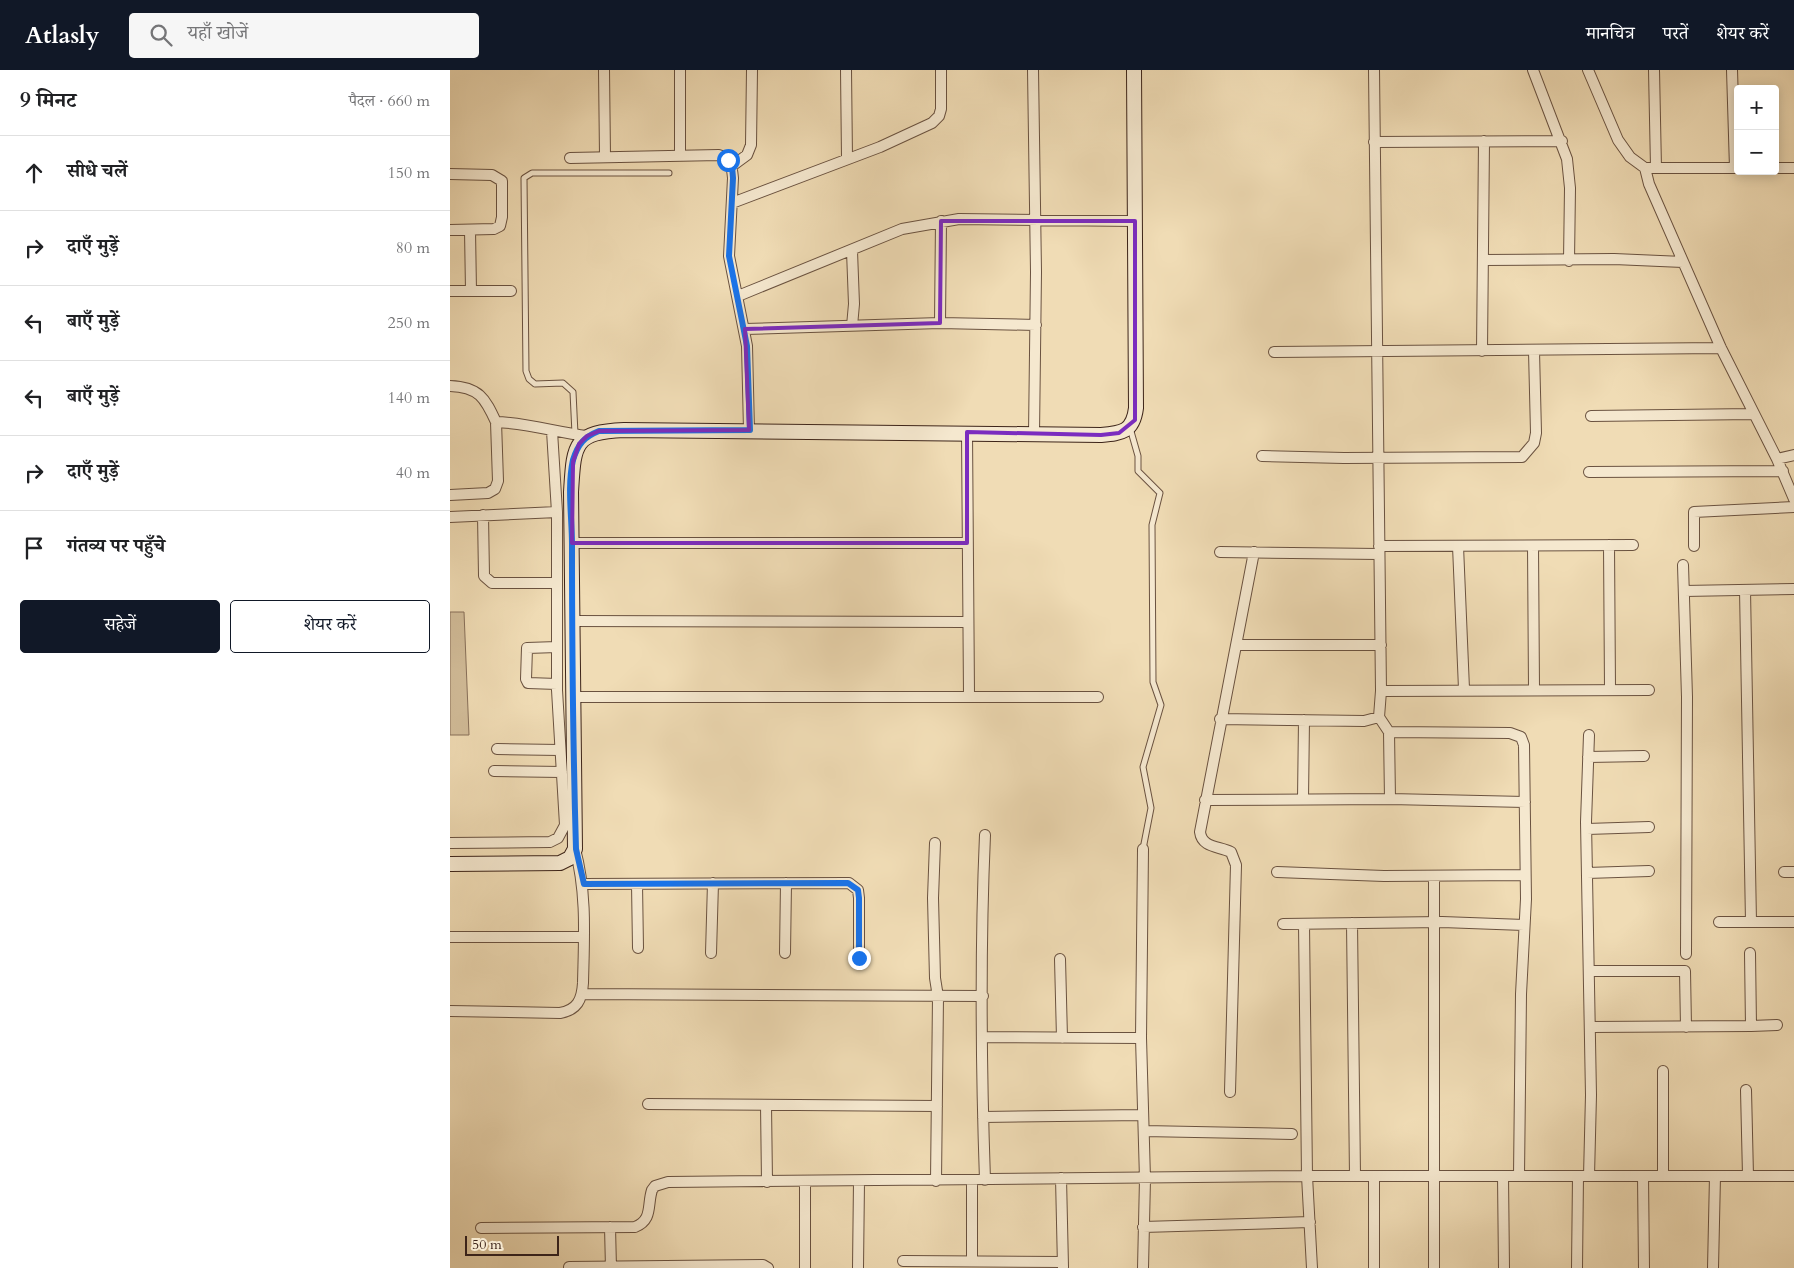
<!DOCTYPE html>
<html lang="hi">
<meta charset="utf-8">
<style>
:root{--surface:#fff;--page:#f6f6f6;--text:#202124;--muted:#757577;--line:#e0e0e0;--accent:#111827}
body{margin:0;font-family:Cardo,"Noto Serif Devanagari",serif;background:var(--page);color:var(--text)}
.controls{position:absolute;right:15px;top:15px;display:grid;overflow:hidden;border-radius:5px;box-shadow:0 2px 12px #0003}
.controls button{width:45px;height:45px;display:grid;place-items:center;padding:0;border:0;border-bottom:1px solid var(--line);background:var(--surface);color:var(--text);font:25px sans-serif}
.scale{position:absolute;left:15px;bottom:12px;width:94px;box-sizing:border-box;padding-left:5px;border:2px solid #3d2419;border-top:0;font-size:14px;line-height:18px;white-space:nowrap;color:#3d2419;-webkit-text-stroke:4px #f5e8cf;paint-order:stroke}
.stop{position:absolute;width:15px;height:15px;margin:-11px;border:4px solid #1a73e8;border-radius:50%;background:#fff}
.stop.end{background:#1a73e8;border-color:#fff;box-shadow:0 1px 5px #0008}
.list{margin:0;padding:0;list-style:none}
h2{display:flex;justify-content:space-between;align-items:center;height:65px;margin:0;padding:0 20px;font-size:21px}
h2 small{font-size:16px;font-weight:400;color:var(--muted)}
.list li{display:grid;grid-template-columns:32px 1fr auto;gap:15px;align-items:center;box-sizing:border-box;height:75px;padding:0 20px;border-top:1px solid var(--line)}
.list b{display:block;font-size:19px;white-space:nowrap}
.list em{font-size:16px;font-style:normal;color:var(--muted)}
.actions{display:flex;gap:10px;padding:15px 20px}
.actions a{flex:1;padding:11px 0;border:1px solid var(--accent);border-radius:5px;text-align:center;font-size:18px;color:var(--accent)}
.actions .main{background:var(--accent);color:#fff}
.icon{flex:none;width:28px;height:28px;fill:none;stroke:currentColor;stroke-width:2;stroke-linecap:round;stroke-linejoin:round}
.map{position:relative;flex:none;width:1344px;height:1198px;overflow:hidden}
header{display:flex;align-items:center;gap:30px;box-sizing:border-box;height:70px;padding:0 25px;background:var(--accent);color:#fff}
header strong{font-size:24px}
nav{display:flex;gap:28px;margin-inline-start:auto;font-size:18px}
.search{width:350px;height:45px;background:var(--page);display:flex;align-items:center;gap:12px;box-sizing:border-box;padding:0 18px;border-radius:5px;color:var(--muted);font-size:19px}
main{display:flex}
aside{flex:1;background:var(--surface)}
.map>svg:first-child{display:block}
</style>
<header>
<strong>Atlasly</strong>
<div class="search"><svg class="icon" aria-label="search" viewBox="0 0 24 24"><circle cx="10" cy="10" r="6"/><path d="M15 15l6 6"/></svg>यहाँ खोजें</div>
<nav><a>मानचित्र</a><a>परतें</a><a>शेयर करें</a></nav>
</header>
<main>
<aside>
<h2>9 मिनट<small>पैदल · 660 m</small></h2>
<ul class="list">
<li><svg class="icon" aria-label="ahead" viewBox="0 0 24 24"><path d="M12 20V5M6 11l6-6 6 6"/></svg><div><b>सीधे चलें</b></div><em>150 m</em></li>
<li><svg class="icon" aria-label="right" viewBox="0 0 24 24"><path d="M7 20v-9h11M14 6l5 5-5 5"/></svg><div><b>दाएँ मुड़ें</b></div><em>80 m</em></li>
<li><svg class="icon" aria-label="left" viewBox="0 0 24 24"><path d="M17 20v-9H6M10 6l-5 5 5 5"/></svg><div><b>बाएँ मुड़ें</b></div><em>250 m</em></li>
<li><svg class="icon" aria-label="left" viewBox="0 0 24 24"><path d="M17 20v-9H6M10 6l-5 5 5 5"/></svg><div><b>बाएँ मुड़ें</b></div><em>140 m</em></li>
<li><svg class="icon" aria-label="right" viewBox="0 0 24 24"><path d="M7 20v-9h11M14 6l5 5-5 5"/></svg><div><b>दाएँ मुड़ें</b></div><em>40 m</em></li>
<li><svg class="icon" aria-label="arrive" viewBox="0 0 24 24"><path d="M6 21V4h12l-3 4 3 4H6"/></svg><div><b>गंतव्य पर पहुँचे</b></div></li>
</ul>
<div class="actions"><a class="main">सहेजें</a><a>शेयर करें</a></div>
</aside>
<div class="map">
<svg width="1344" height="1198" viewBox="0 0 1344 1198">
<rect width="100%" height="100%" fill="#f0dcb5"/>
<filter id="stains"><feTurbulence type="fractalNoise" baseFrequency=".004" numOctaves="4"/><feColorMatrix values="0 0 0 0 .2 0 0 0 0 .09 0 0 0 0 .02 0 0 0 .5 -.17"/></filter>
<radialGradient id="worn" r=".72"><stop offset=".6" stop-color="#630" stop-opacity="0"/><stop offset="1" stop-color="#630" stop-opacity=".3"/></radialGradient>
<path fill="#d2bd9a" stroke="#88705a" d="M0 542H14L19 665H0Z"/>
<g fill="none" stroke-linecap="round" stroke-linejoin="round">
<defs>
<path id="lane" d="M680 358 688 386V401L710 423 702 455 703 612 711 635 693 697 701 738 693 779
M125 364 123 322 113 313 85 314 79 309 76 301 74 108 82 103H219"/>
<path id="street" d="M154 0 155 86
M396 0 397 88
M583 0 586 202 584 364
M924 0 931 621 929 647
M1083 0 1117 89 1120 118 1119 191
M1138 0 1168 70 1180 87 1195 98H1288
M1204 0 1206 98
M1282 0 1285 98
M924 72 1112 71
M230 85V0
M120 88 269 85C281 88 282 97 283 108L279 186 297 276 299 360
M282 96 297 85 301 75 302 0
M1195 98 1199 114 1271 278 1327 389 1344 429
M1325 98H1344
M0 104 42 105 52 111V147L50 156 44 159 0 160
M282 133 430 77 482 53 489 46 491 39V0
M20 160 21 221
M402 181 404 234 402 256
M1033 190 1164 189 1233 192
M0 221H61
M288 226 452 159 509 149 685 151
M490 253 491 151
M295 259 490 253 586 255
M1032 281 1034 71
M824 282 1271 278
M0 316C29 317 35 328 46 352 77 353 106 362 137 366
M1141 346 1303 344
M517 362 519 625
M812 386 894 388 1072 387 1084 373 1086 363 1084 281
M1327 389 1344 385
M1139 402 1333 401
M0 425 38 423 45 419 48 411 46 352
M33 445 34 506 42 513H107
M0 447 107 442
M122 473H517
M1159 475 1160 619
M929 476 1183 475
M1008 476 1014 619
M1083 476 1084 619
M1244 476V442L1344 437
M770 482 929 484
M1233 495 1237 627 1236 884
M1295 520 1301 852
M1234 521 1344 519
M122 551 518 552
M786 575H931
M107 614 78 613 76 609 77 578 107 577
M931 621 1199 620
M124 627H648
M770 649 914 651 929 647
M939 662 1060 663 1071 667 1074 675 1076 829 1071 924 1069 1106
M1139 665 1136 752 1141 1025 1139 1106
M47 679 110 680
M1138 687 1194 686
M44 701 112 702
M853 729 854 650
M940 729 1075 732
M755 730 940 729 939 662 929 647
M1137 759 1199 757
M535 765C530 879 531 995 535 1110
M0 773 100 772 108 768 115 755 107 620V442L102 361
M485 773 483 828 485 908 488 927 486 1111
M827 802 934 806 1075 805
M1334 802H1344
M1137 803 1199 801
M984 806V1198
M134 814 399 813 408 820 409 828V888
M187 814 188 878
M1269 852H1344
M902 853 905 1106
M833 854 992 852 1074 855
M854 854 857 1106 862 1198
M0 867H134
M261 883 263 813
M335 883 336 813
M1300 883 1301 956 1327 955
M610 889 612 968
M1140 901H1235L1236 957
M133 924 533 926
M0 941 110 943C127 940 132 930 133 913 134 868 137 823 125 779
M1141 957 1301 956
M533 967 691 968
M1213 1001V1106
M1296 1020 1298 1106
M780 1022 786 795 781 782C769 776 752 778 750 762L804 482
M198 1034 487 1036
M316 1035 317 1112
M533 1047 693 1045
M694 1061 842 1064
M1053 1106 1054 1198
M1193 1106 1194 1198
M611 1108 613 1197
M522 1110V1191
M160 1157 161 1198
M693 1157 860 1152
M31 1158 185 1157C203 1150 197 1135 202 1120L205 1116 218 1112 857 1106H1344
M453 1191 613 1192
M119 1197 313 1195 318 1198
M355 1198V1111
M408 1198 409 1111
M693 1198 695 1109 691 968 693 779
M924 1198V1106
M1127 1198 1128 1106
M1263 1198 1265 1106"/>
<path id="secondary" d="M0 794 110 793 120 788 125 779 121 422C124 375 123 362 174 360L651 365C672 363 683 362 686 338L684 0"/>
</defs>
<use href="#lane" stroke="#6a5240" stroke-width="7"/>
<use href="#street" stroke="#6a5240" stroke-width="12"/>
<use href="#secondary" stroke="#3d2419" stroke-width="16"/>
<use href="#lane" stroke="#f5e8cf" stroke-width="5"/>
<use href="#street" stroke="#f5e8cf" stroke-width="10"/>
<use href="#secondary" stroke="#f5e8cf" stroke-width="14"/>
</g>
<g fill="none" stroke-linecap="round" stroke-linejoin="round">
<path stroke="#1a73e8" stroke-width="6" d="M278 90 282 96 283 108 279 186 297 276 300 360 149 361C134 367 128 374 123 390 117 417 122 447 122 474 122 575 123 677 126 779L134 814 398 813 408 820 409 828V888"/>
</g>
<path fill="none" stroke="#7b2cbf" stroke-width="4" stroke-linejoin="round" d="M491 151H685V350L669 363 651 365 517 362V473H122L123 392 129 374 137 366 149 361 299 360 295 259 490 253Z"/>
<rect width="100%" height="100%" filter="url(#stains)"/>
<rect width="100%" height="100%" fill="url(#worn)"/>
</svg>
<div class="controls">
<button>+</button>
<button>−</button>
</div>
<div class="scale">50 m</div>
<div class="stop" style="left:278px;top:90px"></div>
<div class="stop end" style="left:409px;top:888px"></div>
</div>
</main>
